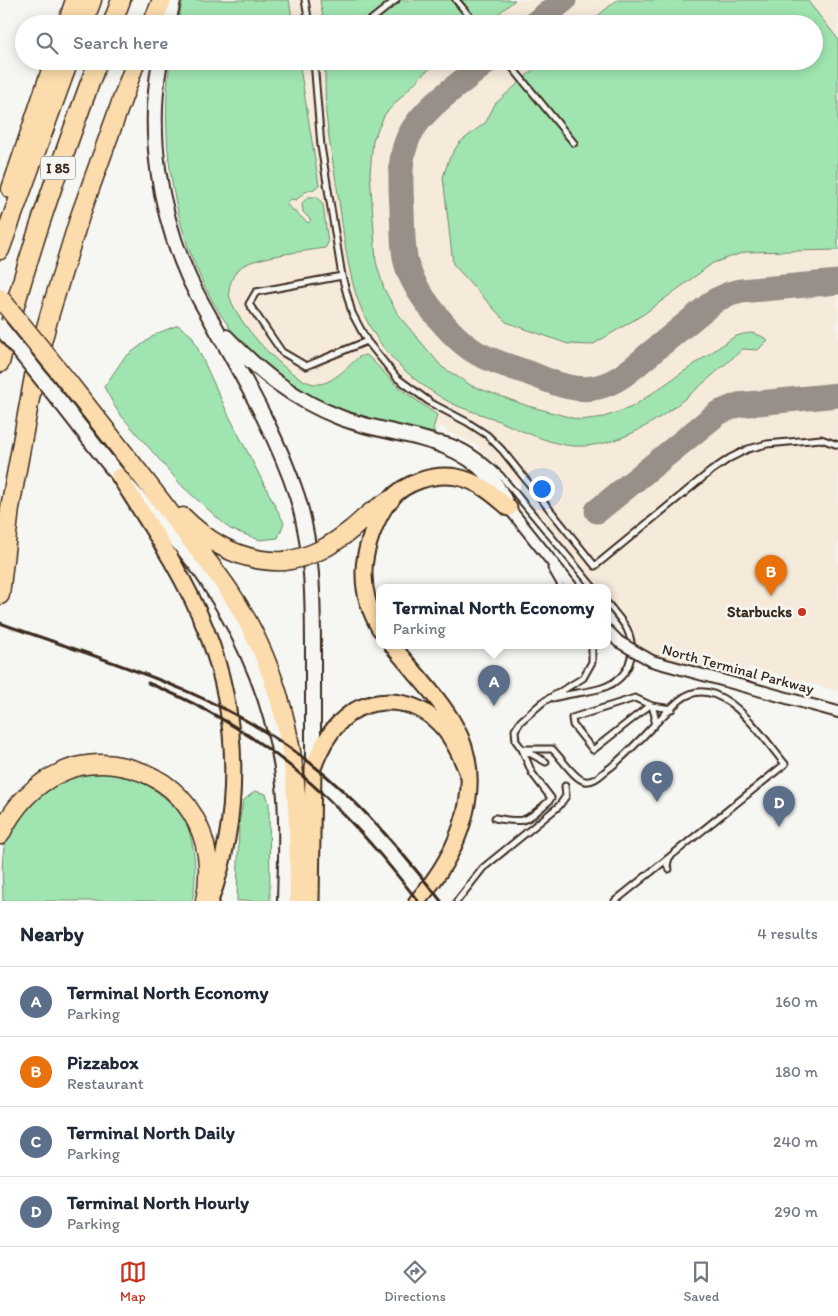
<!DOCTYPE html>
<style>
:root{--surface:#fff;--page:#f6f6f7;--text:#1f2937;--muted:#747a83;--line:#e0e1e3;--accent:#c8321e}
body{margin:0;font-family:Itim,sans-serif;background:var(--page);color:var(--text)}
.you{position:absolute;left:541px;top:488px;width:18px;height:18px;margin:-12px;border:4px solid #fff;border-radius:50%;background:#1a73e8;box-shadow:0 0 0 8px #1a73e833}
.badge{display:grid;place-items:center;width:32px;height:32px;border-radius:50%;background:var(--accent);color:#fff;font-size:16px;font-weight:700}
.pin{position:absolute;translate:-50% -41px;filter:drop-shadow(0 1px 2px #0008)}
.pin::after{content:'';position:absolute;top:26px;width:18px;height:15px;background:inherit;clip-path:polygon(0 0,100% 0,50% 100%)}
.popup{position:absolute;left:376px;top:584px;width:235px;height:65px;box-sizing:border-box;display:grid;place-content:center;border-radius:10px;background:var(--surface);filter:drop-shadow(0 1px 4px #0005);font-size:16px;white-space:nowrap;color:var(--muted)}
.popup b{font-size:19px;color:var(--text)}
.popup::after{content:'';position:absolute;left:50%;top:100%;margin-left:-10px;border:10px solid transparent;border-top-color:var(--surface)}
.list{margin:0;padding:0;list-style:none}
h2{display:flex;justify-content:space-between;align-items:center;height:65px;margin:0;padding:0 20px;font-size:21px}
h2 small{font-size:16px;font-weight:400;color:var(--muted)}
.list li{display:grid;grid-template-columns:32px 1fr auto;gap:15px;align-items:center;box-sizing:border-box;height:70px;padding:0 20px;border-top:1px solid var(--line)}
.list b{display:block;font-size:19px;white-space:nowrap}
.list p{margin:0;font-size:16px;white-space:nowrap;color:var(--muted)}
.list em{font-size:16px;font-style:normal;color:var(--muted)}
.icon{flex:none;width:28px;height:28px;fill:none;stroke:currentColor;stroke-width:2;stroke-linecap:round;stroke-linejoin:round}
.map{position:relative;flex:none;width:838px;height:901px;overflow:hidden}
.search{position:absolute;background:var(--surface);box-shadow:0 2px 12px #0003;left:15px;right:15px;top:15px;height:55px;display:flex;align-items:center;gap:12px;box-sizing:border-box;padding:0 18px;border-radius:28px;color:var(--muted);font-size:19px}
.sheet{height:345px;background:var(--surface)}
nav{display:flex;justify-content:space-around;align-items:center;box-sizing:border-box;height:70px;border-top:1px solid var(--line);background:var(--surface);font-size:14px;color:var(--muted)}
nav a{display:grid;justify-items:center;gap:2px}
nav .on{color:var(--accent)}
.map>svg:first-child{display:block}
</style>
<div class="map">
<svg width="838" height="901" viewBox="0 0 838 901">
<rect width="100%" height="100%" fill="#f6f6f2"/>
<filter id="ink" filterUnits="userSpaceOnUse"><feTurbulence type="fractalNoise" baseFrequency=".02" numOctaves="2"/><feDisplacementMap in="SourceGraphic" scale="10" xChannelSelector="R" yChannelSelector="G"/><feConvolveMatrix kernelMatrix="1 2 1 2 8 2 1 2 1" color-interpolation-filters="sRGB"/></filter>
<g filter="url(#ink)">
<path fill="#f6eadb" d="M188 0H838V691L751 667 736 678 666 659 635 645 630 627 608 597V587H599L520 492V485L478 449 479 446 460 437 449 433 445 428 441 427 435 430 395 422 308 394 227 317 175 61H814V24H181Z"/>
<path fill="#a0e5b1" stroke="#6e8868" d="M183 0H289L293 24H177Z
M320 0H515L486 24H324Z
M617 0H807L838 39V250L745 252 713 263 644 314 592 345 568 344 506 322 453 264 443 177 449 159 459 143 486 122 495 104 543 61H814V24H588Z
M170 61H299L319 185 314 189 305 192 296 200 291 199 286 204 308 223 311 220 303 212 302 203 308 197H318L323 205 328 243 325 248C307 251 251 257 240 268 234 272 229 284 229 292 230 317 290 382 315 384 331 386 348 366 359 357L365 355 368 356 398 387 437 415 433 429 435 433C400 428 364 423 332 409 324 405 316 400 309 395 300 390 290 386 282 380 187 312 155 172 170 61Z
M325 61H440L423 74 385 114 373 140 370 173 376 262 384 289 399 316 442 367 472 386 528 406 580 420 604 417 632 407 734 337C748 332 754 331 768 340L758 350 743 349C696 388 640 449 574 446 551 445 513 427 492 418 478 413 462 409 449 402 396 372 362 332 350 271 345 250 343 229 340 208 336 177 329 145 326 114 325 97 325 79 325 61Z
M178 325 192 336 228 414 284 523 278 538 260 540 230 529 183 487 118 412 104 387 124 358 156 334Z
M100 770C110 771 122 771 130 775 146 781 182 809 187 825 195 846 198 879 192 901H3C3 881 0 859 6 840 13 815 53 780 77 773 84 771 93 771 100 770Z
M255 791 266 794 269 803 270 901H237L239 824 243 801Z"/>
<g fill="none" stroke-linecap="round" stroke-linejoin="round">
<path stroke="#989088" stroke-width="25" d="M534 24 564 0
M488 61C463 82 423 107 409 136 398 159 401 185 402 210 403 227 402 246 406 262 413 291 451 338 477 353 493 362 512 367 529 373 552 382 574 393 598 387 619 382 635 366 652 352 673 335 694 317 716 300L729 294 741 291 838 282
M597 511 718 413 738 405 838 395"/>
<defs>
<path id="service" d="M305 0 309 24
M456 0 476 24
M366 24 396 0
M314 61 321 146 342 276 352 313 367 341 397 378 431 403 467 422 487 435 502 450 595 566 711 471 730 458 748 449 767 444 821 439 838 445
M507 61 574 143
M342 276 256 292 249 304 282 352 306 366 367 341
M440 439C465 444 483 459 501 476L593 587
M551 568 562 587
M553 698C569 693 586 693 602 688 629 679 638 654 627 629 622 620 614 612 608 604
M650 705 593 750 573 725 572 718 635 698 650 705 652 706 672 709
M652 706 655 716 654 726
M522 749H552C561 757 574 779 585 781 595 783 603 772 611 767 636 747 655 721 680 700 719 668 763 738 785 764L615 901
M522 749 546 762
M495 818C526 824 526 821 549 801L551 798 532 773 522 749 516 741 515 730 521 721 543 702 583 678 592 662V645
M669 869 667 865 669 858
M457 901 483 868 559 806 566 796 565 786"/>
<path id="minor" d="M509 508 572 587
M608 631 619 642
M652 661 838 712"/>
<path id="secondary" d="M168 24 173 0
M160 61C147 133 159 210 188 276 195 292 204 307 213 323 244 379 277 435 297 496 313 547 313 601 313 654 313 692 313 730 313 768
M226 337C259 371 294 400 339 417 389 437 451 433 489 476 497 484 502 496 507 505
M62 404C81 428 99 452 118 475 149 511 183 544 209 583 246 640 275 708 283 776 288 817 286 860 285 901"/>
<path id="primary" d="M119 476C150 525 184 575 206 630 240 715 242 815 210 901
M380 629C370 612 364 595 364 575 363 552 376 517 390 500 405 482 434 473 457 477 478 481 493 494 509 508
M392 645C413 672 439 697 455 726 488 785 458 855 417 901
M311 901 313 768C319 751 327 735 340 722 365 696 407 696 434 719 451 733 460 754 468 774"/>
<path id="motorway" d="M67 24 75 0
M83 24 92 0
M112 24 121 0
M152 24 162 0
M11 189 54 61
M0 250 69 61
M0 363C25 259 61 161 98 61
M68 382C106 430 143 477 180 526 196 547 213 567 228 589 252 625 271 667 282 709 299 773 299 836 299 901
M183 517C211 545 244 563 285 561
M352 529 370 513 390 500
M0 595 10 508 37 360 50 313 80 216 136 61
M0 835C13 808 33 785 60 773 78 764 101 762 120 766 186 778 219 838 205 901"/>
</defs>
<use href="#service" stroke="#3b2a1e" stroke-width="9"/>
<use href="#minor" stroke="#3b2a1e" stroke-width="14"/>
<use href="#secondary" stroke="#3b2a1e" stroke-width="18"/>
<use href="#primary" stroke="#3b2a1e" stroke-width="19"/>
<use href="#motorway" stroke="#3b2a1e" stroke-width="21"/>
<use href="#service" stroke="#f6f6f2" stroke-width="5"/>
<use href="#minor" stroke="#f6f6f2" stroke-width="10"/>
<use href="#secondary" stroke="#f6f6f2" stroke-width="14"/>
<use href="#primary" stroke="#fcdcac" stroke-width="15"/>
<use href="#motorway" stroke="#fcdcac" stroke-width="18"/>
<path stroke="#3b2a1e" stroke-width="3" d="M0 623C106 661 218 691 309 762 360 801 401 851 441 901
M148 683C222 713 288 757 343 814 370 841 394 871 418 901"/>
<defs>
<path id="minor-bridge" d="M619 642 652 661"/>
<path id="secondary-bridge" d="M0 327 62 404"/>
<path id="motorway-bridge" d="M0 298 68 382
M285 561C312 557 331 546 352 529"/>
</defs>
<use href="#minor-bridge" stroke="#3b2a1e" stroke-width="14" stroke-linecap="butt"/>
<use href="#secondary-bridge" stroke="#3b2a1e" stroke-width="18" stroke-linecap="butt"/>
<use href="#motorway-bridge" stroke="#3b2a1e" stroke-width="21" stroke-linecap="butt"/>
<use href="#minor-bridge" stroke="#f6f6f2" stroke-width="10"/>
<use href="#secondary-bridge" stroke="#f6f6f2" stroke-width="14"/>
<use href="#motorway-bridge" stroke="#fcdcac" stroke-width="18"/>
</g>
</g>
<circle fill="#c8321e" stroke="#f6f6f2" stroke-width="2" cx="802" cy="612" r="5"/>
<g text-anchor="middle" stroke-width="5" stroke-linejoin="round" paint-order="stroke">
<rect fill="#f6f6f2" stroke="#73675e" stroke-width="1" x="40.5" y="156.5" width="35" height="23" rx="4"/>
<g font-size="14" font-weight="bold" fill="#3b2a1e">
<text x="58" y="173">I 85</text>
</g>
<g font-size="15" font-weight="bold" fill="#3b2a1e" stroke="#f6f6f2" text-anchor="end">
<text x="792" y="617">Starbucks</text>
</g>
<g font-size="15" fill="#3b2a1e" stroke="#f6f6f2">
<text transform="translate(738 669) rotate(15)" y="5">North Terminal Parkway</text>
</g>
</g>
</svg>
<div class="you"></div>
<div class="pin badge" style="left:494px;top:706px;background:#5c6f8a">A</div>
<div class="popup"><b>Terminal North Economy</b>Parking</div>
<div class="pin badge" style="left:771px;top:596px;background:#e8710a">B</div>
<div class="pin badge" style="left:657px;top:802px;background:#5c6f8a">C</div>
<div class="pin badge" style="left:779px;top:827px;background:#5c6f8a">D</div>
<div class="search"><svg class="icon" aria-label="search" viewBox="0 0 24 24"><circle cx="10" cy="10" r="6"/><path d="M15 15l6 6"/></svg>Search here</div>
</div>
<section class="sheet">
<h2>Nearby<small>4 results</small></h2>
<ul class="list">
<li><span class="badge" style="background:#5c6f8a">A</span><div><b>Terminal North Economy</b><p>Parking</p></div><em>160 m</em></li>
<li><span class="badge" style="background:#e8710a">B</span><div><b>Pizzabox</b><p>Restaurant</p></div><em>180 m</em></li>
<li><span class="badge" style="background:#5c6f8a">C</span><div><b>Terminal North Daily</b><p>Parking</p></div><em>240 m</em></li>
<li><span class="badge" style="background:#5c6f8a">D</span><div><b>Terminal North Hourly</b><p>Parking</p></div><em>290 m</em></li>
</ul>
</section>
<nav>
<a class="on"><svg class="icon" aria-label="map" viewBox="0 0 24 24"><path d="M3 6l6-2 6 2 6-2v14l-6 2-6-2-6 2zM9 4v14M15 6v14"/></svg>Map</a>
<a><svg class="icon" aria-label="directions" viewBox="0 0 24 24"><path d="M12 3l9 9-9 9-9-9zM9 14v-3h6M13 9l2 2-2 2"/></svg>Directions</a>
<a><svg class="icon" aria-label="saved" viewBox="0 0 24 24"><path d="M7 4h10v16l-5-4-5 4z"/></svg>Saved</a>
</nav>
